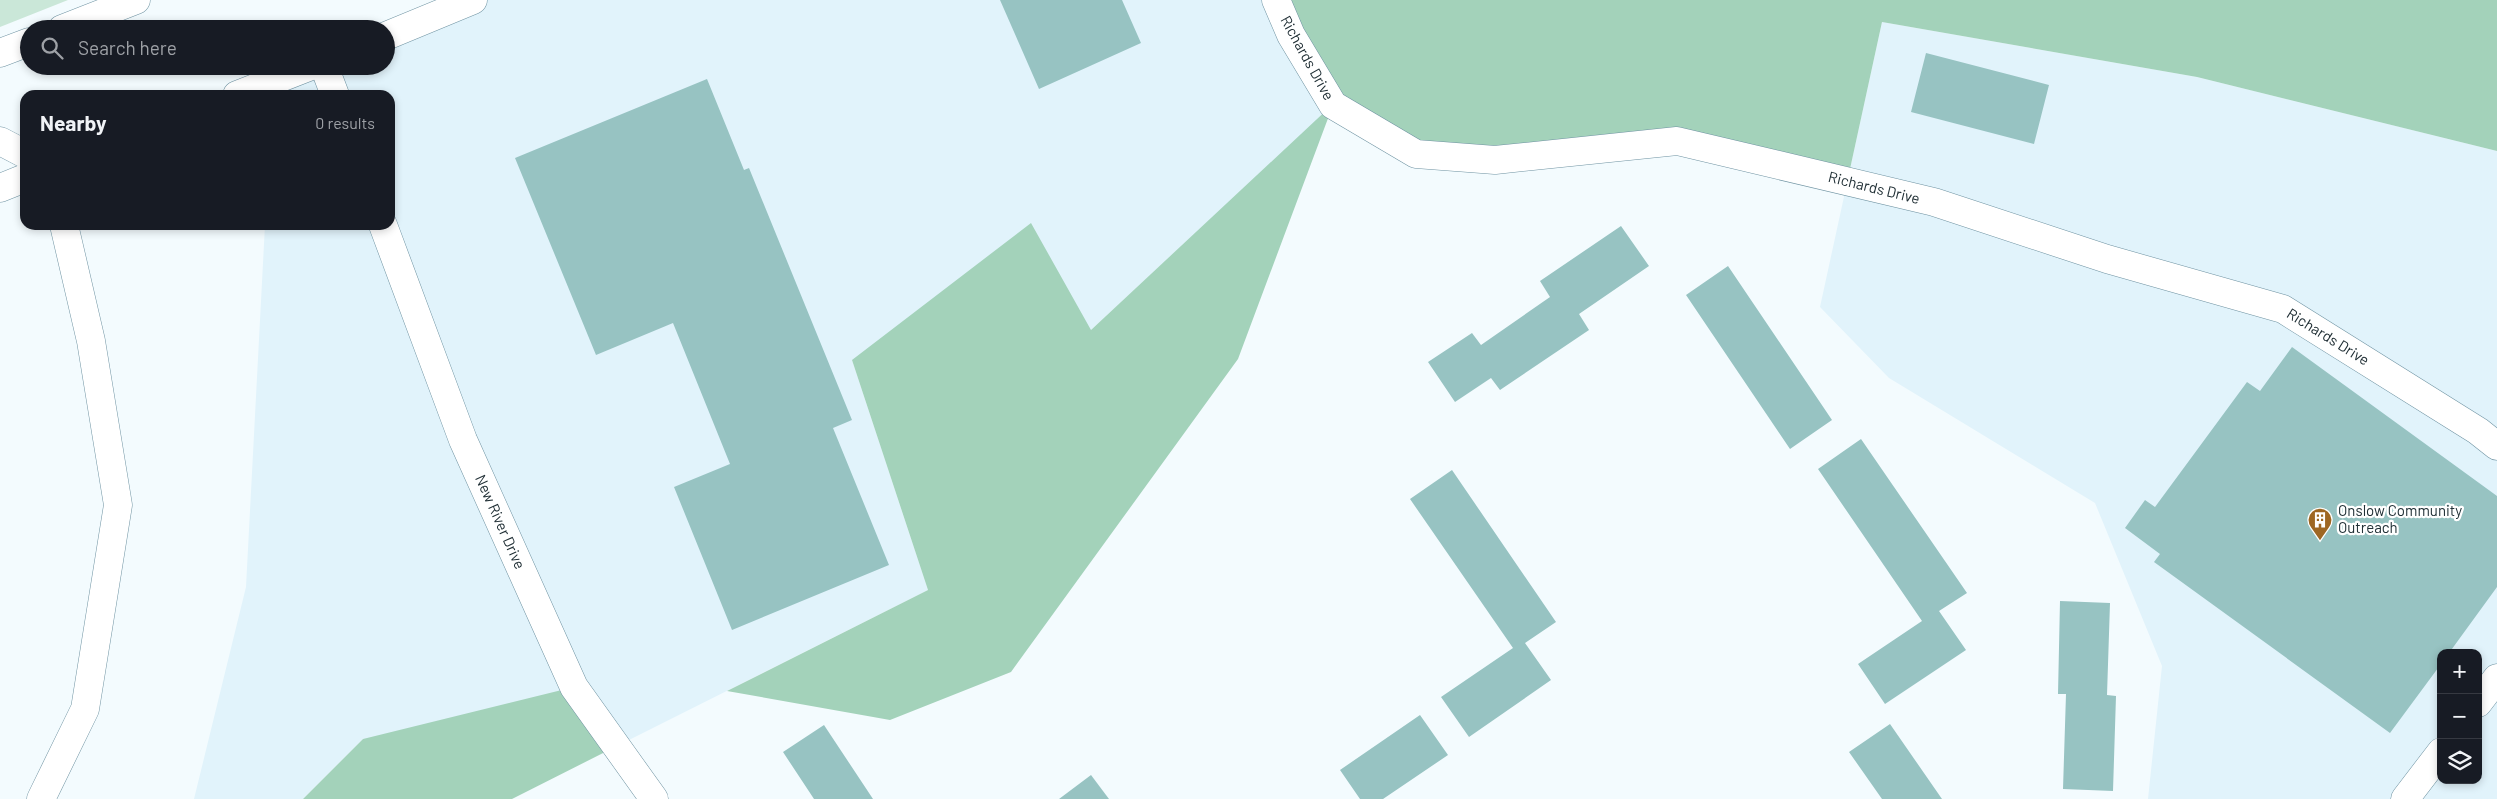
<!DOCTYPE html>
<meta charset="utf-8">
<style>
:root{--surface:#171b24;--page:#242831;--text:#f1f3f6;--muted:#9ea1a6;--line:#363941}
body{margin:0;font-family:Barlow,sans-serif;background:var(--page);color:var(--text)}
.controls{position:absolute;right:15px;bottom:15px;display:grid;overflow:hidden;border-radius:10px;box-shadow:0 2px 8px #0003}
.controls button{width:45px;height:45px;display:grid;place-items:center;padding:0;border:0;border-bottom:1px solid var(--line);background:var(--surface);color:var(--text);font:25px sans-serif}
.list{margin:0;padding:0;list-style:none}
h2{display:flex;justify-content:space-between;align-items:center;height:65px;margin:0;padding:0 20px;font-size:21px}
h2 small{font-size:16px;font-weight:400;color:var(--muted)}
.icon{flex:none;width:28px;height:28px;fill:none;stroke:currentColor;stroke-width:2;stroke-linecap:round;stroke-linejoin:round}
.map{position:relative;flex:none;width:2497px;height:799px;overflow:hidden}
.search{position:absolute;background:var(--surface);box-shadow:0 2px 8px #0003;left:20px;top:20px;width:375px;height:55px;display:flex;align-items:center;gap:12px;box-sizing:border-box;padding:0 18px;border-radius:28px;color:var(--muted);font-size:19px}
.panel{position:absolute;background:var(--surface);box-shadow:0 2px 8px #0003;left:20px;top:90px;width:375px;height:140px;border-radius:15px}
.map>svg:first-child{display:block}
</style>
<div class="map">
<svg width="2497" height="799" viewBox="0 0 2497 799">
<rect width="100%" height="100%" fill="#f3fbfe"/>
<path fill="#e1f3fb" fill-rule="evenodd" d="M473 0H1290L1333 105 1091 330 852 360 928 590 617 746 363 739 303 799H194L246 587 265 225H390V95H237L311 66H386V36Z
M1882 22 2197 77 2497 151V799H2148L2162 666 2095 503 1889 378 1820 307ZM2441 653H2478V780H2441Z"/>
<path fill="#cae7d8" d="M0 0H68L0 27Z"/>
<path fill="#a3d2ba" d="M1290 0H2497V151L2197 77 1882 22 1845 192 1677 141 1416 154 1333 105 1238 359 1011 672 890 720 727 691 928 590 852 360 1031 223 1091 330 1332 105Z
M574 687 617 746 512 799H303L363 739Z"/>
<path fill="#97c3c2" d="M1000 0H1122L1141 43 1039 89Z
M1926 53 2049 85 2034 144 1911 112Z
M707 79 744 170 749 168 852 420 833 428 889 565 732 630 674 487 730 464 673 323 596 355 515 158Z
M1621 226 1649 266 1579 314 1589 330 1500 390 1491 378 1455 402 1428 362 1472 333 1481 345 1550 297 1540 281Z
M1728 266 1832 420 1790 449 1686 295Z
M2292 347 2497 496V587L2449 653H2441V664L2390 733 2154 562 2160 554 2125 528 2145 500 2155 507 2247 382 2260 391Z
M1861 439 1967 593 1939 611 1966 650 1885 704 1858 664 1922 621 1818 469Z
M1452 470 1556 622 1525 643 1551 680 1469 737 1441 697 1513 648 1410 499Z
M2060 601 2110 603 2107 695 2116 696 2113 791 2063 789 2066 694H2058Z
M1420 715 1448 755 1383 799H1360L1340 770Z
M1890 724 1942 799H1882L1849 752Z
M824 725 873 799H814L783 752Z
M1091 775 1109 799H1059Z"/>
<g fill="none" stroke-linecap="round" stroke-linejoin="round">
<defs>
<path id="minor" d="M1276 0 1291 35 1333 105 1416 154 1495 160 1677 141 1934 202 2107 259 2283 309 2478 431 2497 446
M324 66 335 95
M383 225 463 440 574 687 654 799
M2478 703 2497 678
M2405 799 2441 752"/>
<path id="major" d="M62 29 136 0
M386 36 473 0
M0 53 29 42
M237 95 311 66
M0 188 25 178"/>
<path id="highway" d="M0 141 25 154
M41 799 85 709 118 505 91 341 64 225"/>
</defs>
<use href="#minor" stroke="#6f93a2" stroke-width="29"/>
<use href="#major" stroke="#6f93a2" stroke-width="29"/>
<use href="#highway" stroke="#6f93a2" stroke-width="29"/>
<use href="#minor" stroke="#fff" stroke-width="28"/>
<use href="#major" stroke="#fff" stroke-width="28"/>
<use href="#highway" stroke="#fff" stroke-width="28"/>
</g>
<defs>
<symbol id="building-pin" viewBox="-11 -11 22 30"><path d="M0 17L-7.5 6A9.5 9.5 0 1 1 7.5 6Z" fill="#9e6723" stroke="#fff"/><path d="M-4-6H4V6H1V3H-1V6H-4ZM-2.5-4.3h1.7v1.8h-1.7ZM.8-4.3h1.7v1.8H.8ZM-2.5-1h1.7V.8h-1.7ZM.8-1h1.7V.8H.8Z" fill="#fff"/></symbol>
</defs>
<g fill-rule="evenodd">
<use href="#building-pin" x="2306" y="506" width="28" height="38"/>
</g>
<g text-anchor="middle" stroke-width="4.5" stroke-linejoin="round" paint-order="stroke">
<g font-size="15" fill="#202f35" stroke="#fff">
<text transform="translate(1307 58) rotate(61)" y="5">Richards Drive</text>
<text transform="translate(1874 188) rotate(14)" y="5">Richards Drive</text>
<text transform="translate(2328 337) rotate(32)" y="5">Richards Drive</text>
<text transform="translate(500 522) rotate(66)" y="5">New River Drive</text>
</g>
<g font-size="15" fill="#202f35" stroke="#fff" text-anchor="start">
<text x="2338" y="516">Onslow Community<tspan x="2338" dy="17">Outreach</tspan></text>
</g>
</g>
</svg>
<div class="controls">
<button>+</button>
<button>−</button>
<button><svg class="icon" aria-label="layers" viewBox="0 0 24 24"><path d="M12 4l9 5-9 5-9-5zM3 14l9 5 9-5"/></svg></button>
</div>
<div class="search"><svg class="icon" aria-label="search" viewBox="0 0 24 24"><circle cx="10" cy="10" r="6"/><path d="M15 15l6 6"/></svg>Search here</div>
<section class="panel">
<h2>Nearby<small>0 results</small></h2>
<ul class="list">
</ul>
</section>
</div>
